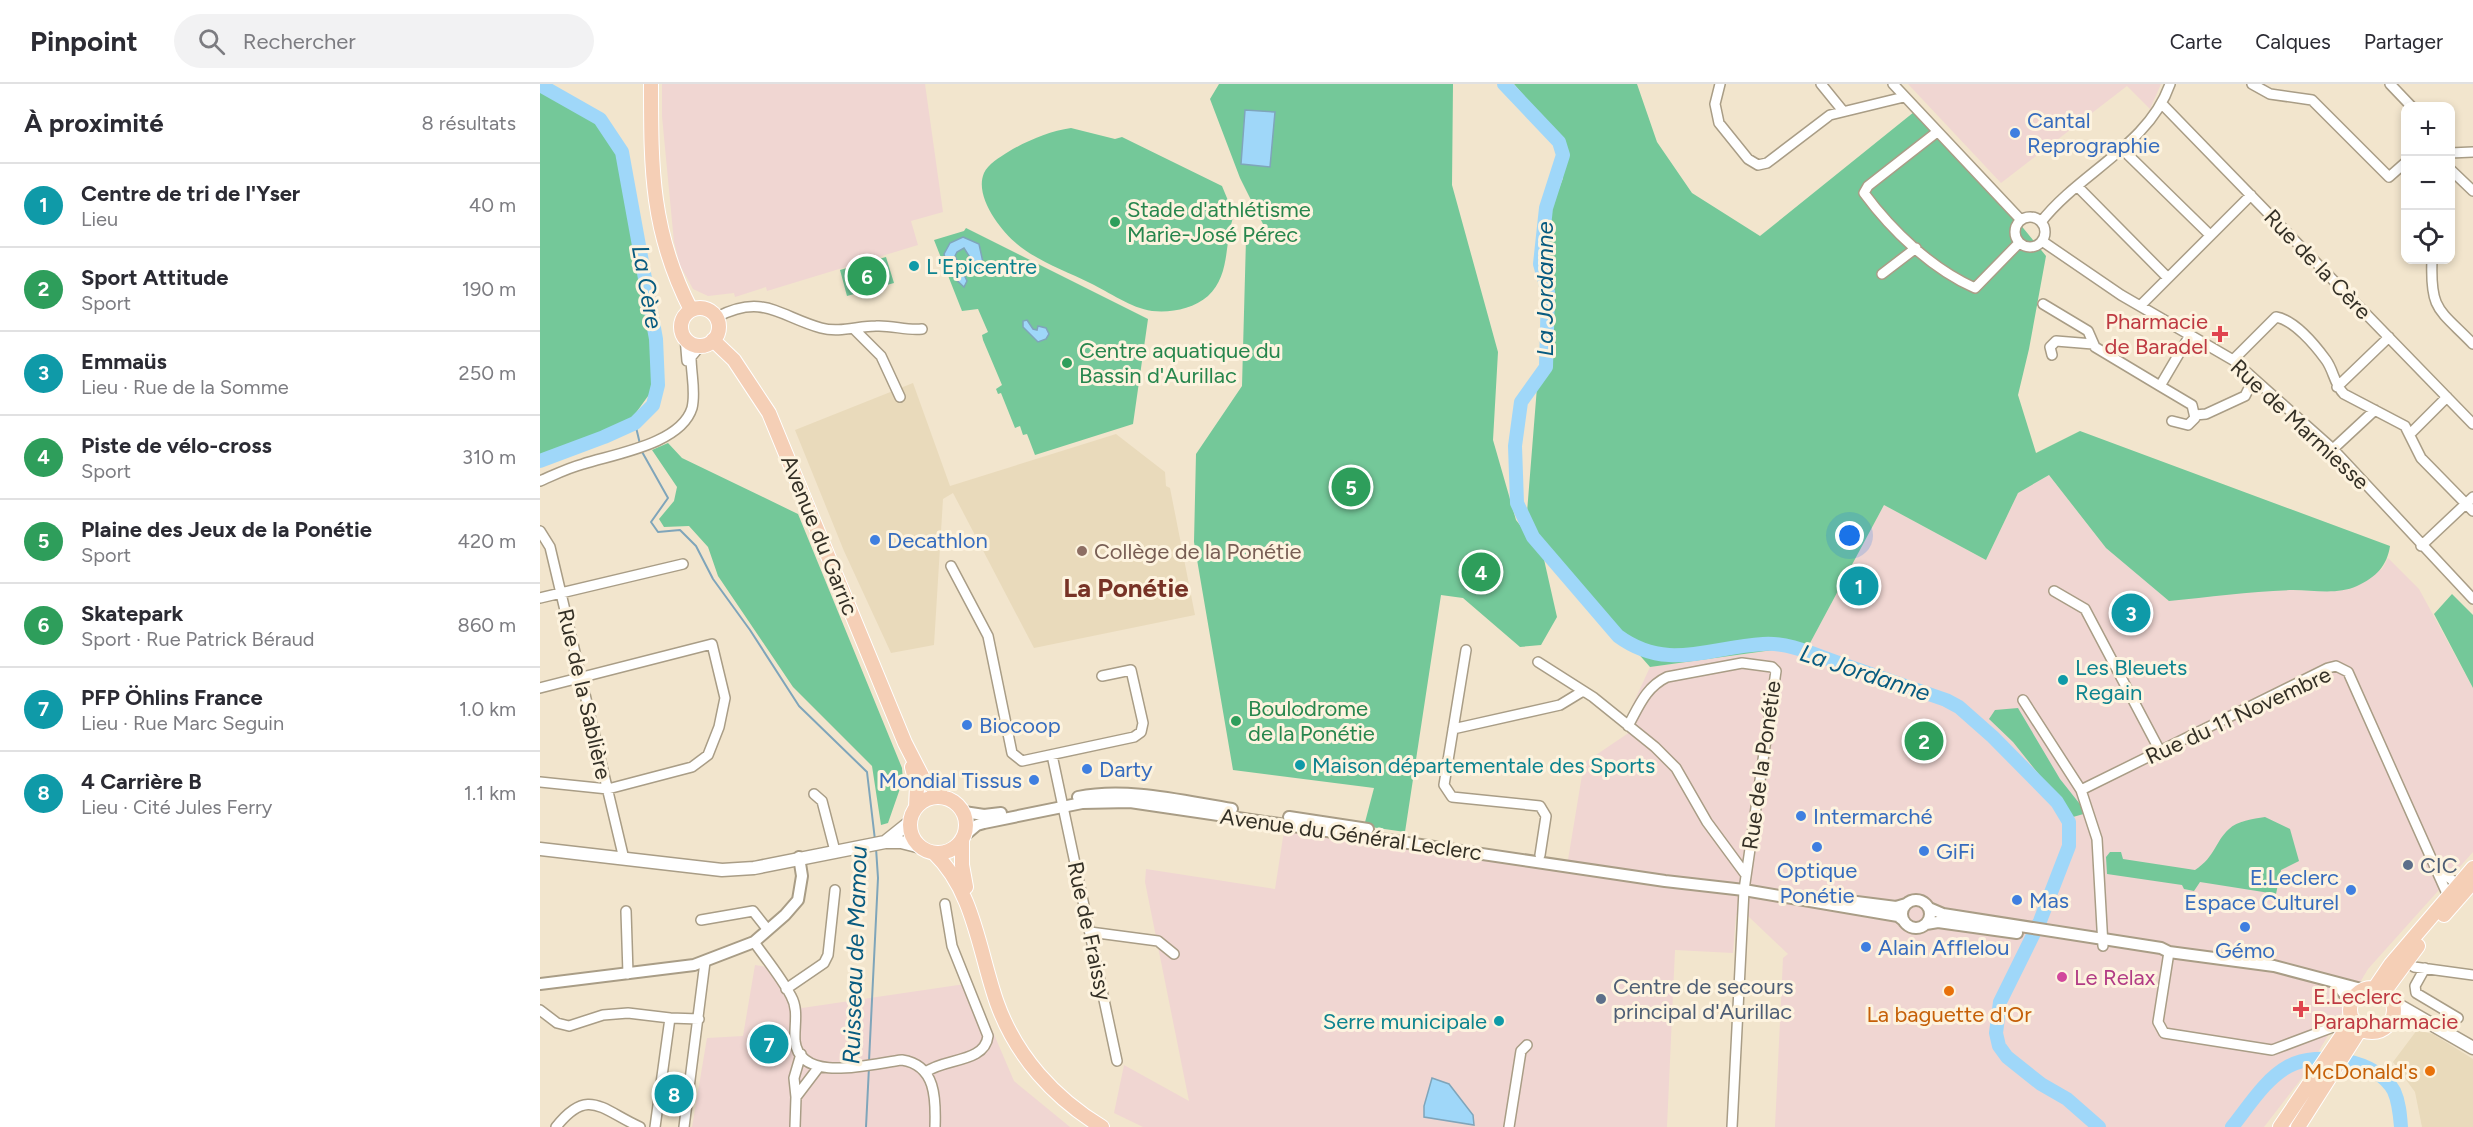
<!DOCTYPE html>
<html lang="fr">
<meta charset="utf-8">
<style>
:root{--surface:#fff;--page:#f2f2f3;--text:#2b2b33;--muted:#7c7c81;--line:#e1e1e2;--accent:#d93025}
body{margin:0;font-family:Figtree,sans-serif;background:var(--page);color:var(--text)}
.controls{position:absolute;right:18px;top:18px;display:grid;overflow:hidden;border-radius:12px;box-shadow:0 3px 9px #0003}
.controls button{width:54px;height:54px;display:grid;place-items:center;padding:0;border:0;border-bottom:2px solid var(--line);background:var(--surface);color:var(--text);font:30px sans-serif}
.you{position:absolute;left:1310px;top:452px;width:21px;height:21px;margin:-15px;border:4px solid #fff;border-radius:50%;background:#1a73e8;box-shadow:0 0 0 9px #1a73e833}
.badge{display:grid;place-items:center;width:39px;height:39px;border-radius:50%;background:var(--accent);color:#fff;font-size:20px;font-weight:700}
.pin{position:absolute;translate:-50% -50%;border:3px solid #fff;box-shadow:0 2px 6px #0006}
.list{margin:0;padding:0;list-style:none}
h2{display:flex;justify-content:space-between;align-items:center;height:78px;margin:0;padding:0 24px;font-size:26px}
h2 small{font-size:20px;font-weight:400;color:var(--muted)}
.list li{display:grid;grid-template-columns:39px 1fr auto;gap:18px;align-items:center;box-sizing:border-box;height:84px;padding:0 24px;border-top:2px solid var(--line)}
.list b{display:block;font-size:22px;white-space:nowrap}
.list p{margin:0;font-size:20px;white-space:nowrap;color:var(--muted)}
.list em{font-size:20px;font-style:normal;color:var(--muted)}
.icon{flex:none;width:33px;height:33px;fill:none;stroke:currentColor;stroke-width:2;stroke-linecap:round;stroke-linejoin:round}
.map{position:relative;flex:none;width:1933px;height:1043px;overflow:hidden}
header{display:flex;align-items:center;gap:36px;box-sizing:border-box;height:84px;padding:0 30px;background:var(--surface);border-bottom:2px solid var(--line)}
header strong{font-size:28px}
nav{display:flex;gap:33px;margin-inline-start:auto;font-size:21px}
.search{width:420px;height:54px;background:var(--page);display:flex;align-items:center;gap:15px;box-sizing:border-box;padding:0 21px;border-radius:33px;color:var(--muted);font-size:22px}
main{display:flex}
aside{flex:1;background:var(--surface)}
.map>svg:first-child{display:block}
</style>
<header>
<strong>Pinpoint</strong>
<div class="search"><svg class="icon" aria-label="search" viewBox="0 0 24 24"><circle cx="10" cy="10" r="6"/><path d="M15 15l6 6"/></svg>Rechercher</div>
<nav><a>Carte</a><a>Calques</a><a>Partager</a></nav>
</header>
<main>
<aside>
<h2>À proximité<small>8 résultats</small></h2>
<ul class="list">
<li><span class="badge" style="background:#0f9aa8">1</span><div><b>Centre de tri de l'Yser</b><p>Lieu</p></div><em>40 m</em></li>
<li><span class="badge" style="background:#2e9e5b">2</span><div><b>Sport Attitude</b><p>Sport</p></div><em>190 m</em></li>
<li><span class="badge" style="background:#0f9aa8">3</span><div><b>Emmaüs</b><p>Lieu · Rue de la Somme</p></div><em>250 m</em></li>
<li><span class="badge" style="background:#2e9e5b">4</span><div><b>Piste de vélo-cross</b><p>Sport</p></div><em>310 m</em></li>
<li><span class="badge" style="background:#2e9e5b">5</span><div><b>Plaine des Jeux de la Ponétie</b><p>Sport</p></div><em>420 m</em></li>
<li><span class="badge" style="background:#2e9e5b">6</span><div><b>Skatepark</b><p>Sport · Rue Patrick Béraud</p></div><em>860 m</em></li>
<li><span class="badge" style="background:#0f9aa8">7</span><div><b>PFP Öhlins France</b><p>Lieu · Rue Marc Seguin</p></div><em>1.0 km</em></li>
<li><span class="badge" style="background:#0f9aa8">8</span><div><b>4 Carrière B</b><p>Lieu · Cité Jules Ferry</p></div><em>1.1 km</em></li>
</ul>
</aside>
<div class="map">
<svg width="1933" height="1043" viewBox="0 0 1933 1043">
<rect width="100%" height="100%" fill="#f2e5cd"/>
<path fill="#e9dabb" d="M373 299 410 402 576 350 625 388 626 402 630 404 655 531 494 564 413 409 403 415 394 561 351 569 304 467 255 346Z
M1877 946 1893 950 1933 975V1043H1882L1875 1008 1853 978Z"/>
<path fill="#f0d6d2" d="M122 0H385L403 128 371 137 378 161 227 207 226 203 195 213 194 209 168 212 153 205 140 181 134 158 122 32Z
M1368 0H1621L1610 25 1587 2 1461 99Z
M1509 391 1566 464 1752 506 1798 507 1842 485 1848 474 1879 505 1933 604V768L1828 885 1765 990 1724 1043H1235L1243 874 1248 870 1208 832 1196 831 1193 869 1135 866 1127 1043H603L574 1029 584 981 649 1017 605 798 606 785 735 805 744 747 1026 788 1044 679 1090 648 1087 633 1110 583 1269 561 1344 421 1446 476 1478 409Z
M215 881 232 884 262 924 432 899 474 997 530 1043H152L167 954 203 952Z"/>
<path fill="#74c899" d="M679 0H913L912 101 958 268 953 356 976 436 1003 471 1017 533 1001 561 980 563 923 514 901 511 865 748 824 742 834 704 693 686 654 458 656 370 702 302 706 155 723 140 700 94 670 15Z
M974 0H1097L1117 58 1152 109 1220 152 1374 28 1475 134 1506 172 1489 265 1478 311 1496 369 1540 347 1850 462C1847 482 1836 493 1817 502 1797 511 1774 506 1753 506 1712 507 1670 513 1629 517L1566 464 1509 391 1478 409 1446 476 1344 421 1269 561 1110 583 986 441 997 303 1009 279 1012 210 1002 179 1006 139 1023 94V58Z
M0 3 57 37 81 69 111 247 116 301 90 337 0 375Z
M531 44 575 55 582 53 682 102 694 131C684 157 691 191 668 212 653 225 631 229 612 227 591 224 569 208 550 199 526 187 497 177 477 160 460 146 434 112 444 89 448 80 460 73 468 68 486 57 510 47 531 44Z
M426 144 608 235 593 340 495 371 487 350 483 351 480 342 475 344 461 309 458 310 456 305 462 301 443 256 442 251 448 248 438 225 422 227 394 156 424 147Z
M346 173 354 199 307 212 300 186Z
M128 359 142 374 258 430 362 684 363 696 348 739 341 741 332 682 253 603 178 492 168 463 149 442 124 443 119 435 134 417 137 403 112 366Z
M1912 510 1933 531V604L1894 530Z
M1478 624 1520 695 1547 729 1533 733 1473 658 1449 635 1455 626Z
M1725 733 1750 745 1759 777 1741 786 1736 810 1660 798 1654 807 1644 805 1642 801 1567 790 1566 773 1570 768H1581L1583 775 1655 786C1676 772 1674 759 1689 745 1697 737 1713 735 1725 733Z"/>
<path fill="#9fd7f9" stroke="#7fa5ba" stroke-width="1.5" d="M705 26 735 28 730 83 701 80Z
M423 153 439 160 444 183 438 186 424 164 417 168 415 172 427 197 424 203 409 189 404 170 410 159Z
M487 236 493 245 497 246 498 242 506 244 509 250 506 255 498 258 483 243V237Z
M892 994 909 1000 933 1031 934 1041 884 1033V1022Z"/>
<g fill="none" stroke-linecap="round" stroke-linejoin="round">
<path stroke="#7fa5ba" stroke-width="2" d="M95 339 100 360
M101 366 128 414 111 438 118 448 140 446 156 462 173 495 210 546 259 622 327 688 335 756
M329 977 338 794 336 764
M326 1043 329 983"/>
<path stroke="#9fd7f9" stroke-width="14" d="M964 0 1019 58 1023 71 1006 124 1000 180 1008 208 1006 283 981 318 975 362 977 419 993 453 1078 552C1127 588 1169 563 1223 560 1250 558 1277 572 1302 580 1337 592 1371 604 1406 616L1419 623 1453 653 1517 718 1529 738V762L1500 837 1460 918 1456 949 1459 962 1467 973 1501 1000 1527 1015 1559 1043
M0 1 60 35 82 68 116 255 118 301 113 321 95 339 64 353 0 377
M1692 1043C1709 1022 1725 995 1749 982 1778 967 1837 975 1854 1007 1859 1018 1860 1030 1861 1043"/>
<defs>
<path id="minor" d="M1180 0 1175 20 1179 39 1208 75 1218 81 1227 79 1290 31 1364 13
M1281 0 1303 27
M1353 0 1481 136
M1712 0 1730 10 1772 16 1849 93 1866 78
M1850 0 1871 22
M1622 20 1933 340
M1397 48 1328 102 1324 109C1352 147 1392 185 1435 204L1479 159
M1581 64 1670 151
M1910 69 1933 68
M1910 85 1933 107
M1537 102 1628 194
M1475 148a15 15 0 1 1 30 0a15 15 0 1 1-30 0Z
M1501 138C1539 89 1609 61 1630 0
M1502 157 1581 211 1693 276 1793 365 1933 515
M1892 176C1890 227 1899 225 1933 260
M1342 190 1376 164
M1503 220 1548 247 1555 263 1620 302
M1600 222 1711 111
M177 233C223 209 239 232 281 244 299 249 318 242 336 242 352 241 367 247 382 245
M314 245 341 272 360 313
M145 253 147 277
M1512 271 1510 263 1516 257 1553 260
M1693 276 1736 233C1754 236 1775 261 1786 276 1794 287 1794 300 1804 310L1865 342 1881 374 1933 427
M1797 303 1849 253
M1655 331 1666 330 1705 312 1708 306
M1632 337 1648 341 1655 334 1652 321 1620 302 1650 251
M1871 349 1907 313
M1793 365 1835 326
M0 397C14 391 28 384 43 380 74 370 141 360 152 324 156 308 151 290 151 273L161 261
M0 447 10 463 84 775
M1881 462 1933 413
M411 482 448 552 472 669 482 677 594 653 601 648 603 639 591 586 562 592
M1514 507 1545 525 1620 667
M0 514 143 480
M926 566 904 701 912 713 1000 722 1006 732 1000 771
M998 578 1053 613 1115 663 1136 684 1167 738 1206 791
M0 604 172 560 185 614 179 643 168 671 152 683 68 705 0 698
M1483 616 1541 706
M1088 642C1099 622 1106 603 1127 593L1202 579 1232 583 1236 587 1204 806 1192 1043
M913 645 1020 621 1043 607
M512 671 577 977
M274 710 282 717 295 767
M1895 782 1918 801
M86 827 88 890
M161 836 213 827 228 846
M550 848 618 857 634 870
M214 858C226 875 241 893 251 912 259 926 254 942 255 957 260 1001 334 979 362 976 396 981 396 1015 395 1043
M1563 862 1557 755 1541 706 1788 584 1796 582 1808 588 1908 812
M1629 868 1618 938 1624 949 1732 966 1812 936
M1866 877 1874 883 1933 891
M1885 884 1875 902 1876 909 1918 934
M246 905 284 879 288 871 295 806
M0 926 17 939 29 942 63 931 88 929 130 934
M386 988C404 974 445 979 448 952L412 862 405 820
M256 1013 278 984
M16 1043C48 1002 62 1026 100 1043
M115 1043 130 934 159 935
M144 1043 165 878
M255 1043 256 1013 254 994 261 970
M969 1043 981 967 987 961"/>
<path id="tertiary" d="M538 713C587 703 642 717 692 725
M424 728 444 731 461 729
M749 733 828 745
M424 752 437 741 444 739 542 719 590 718 1125 797 1204 806 1358 832 1363 836
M1285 814 1356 823 1366 820
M1362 830a14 14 0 1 1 28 0a14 14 0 1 1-28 0Z
M1389 824 1403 830 1621 864 1629 868 1734 882 1825 906
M1386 840 1398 838 1477 849
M0 900 154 881 214 858 245 831 258 816 262 792 259 773
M1797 900 1811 919"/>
<path id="secondary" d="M345 758 370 738
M0 765 182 786 214 784 345 758H361L381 763
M1853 918 1933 964
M1851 937 1878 933"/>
<path id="primary" d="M111 0C111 86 111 148 151 226
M141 243a19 19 0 1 1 38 0a19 19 0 1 1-38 0Z
M173 256 194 276 229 329 365 659 383 694 402 712
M372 683 377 703 376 723
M370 741a28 28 0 1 1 56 0a28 28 0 1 1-56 0Z
M422 755V781L426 803
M394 769C434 807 439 868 457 919 476 972 514 1014 562 1043
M1904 831 1933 798
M1810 926a22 22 0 1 1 44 0a22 22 0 1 1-44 0Z
M1834 905 1851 880 1933 784
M1844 908 1878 862
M1740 1043 1813 935
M1758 1043 1821 944"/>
</defs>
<use href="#minor" stroke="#a99d86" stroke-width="12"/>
<use href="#tertiary" stroke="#a99d86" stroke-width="14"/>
<use href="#secondary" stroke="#a99d86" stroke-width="15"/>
<use href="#primary" stroke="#fff" stroke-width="16"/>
<use href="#minor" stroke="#fff" stroke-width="9"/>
<use href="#tertiary" stroke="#fff" stroke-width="10"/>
<use href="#secondary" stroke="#fff" stroke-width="12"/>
<use href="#primary" stroke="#f5cfb6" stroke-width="14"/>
</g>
<g fill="#3f7fe0" stroke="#fdf3df" stroke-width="2">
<circle cx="1475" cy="49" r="6"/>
<circle cx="335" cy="456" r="6"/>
<circle cx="427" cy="641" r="6"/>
<circle cx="547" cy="685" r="6"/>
<circle cx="494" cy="696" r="6"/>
<circle cx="1261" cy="732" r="6"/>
<circle cx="1277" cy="763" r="6"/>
<circle cx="1384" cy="767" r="6"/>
<circle cx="1811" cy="806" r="6"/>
<circle cx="1477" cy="816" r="6"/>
<circle cx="1705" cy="843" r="6"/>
<circle cx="1326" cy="863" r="6"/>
</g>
<g fill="#2e9e5b" stroke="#fdf3df" stroke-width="2">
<circle cx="575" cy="138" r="6"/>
<circle cx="527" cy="279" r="6"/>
<circle cx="696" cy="637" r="6"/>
</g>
<g fill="#0f9aa8" stroke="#fdf3df" stroke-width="2">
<circle cx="374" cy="182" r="6"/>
<circle cx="1523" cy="596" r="6"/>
<circle cx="760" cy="681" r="6"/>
<circle cx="959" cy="937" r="6"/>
</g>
<g fill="#e0444e" stroke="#fdf3df" stroke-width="2">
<path d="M1677 241h6v6h6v6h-6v6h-6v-6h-6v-6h6z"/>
<path d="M1758 916h6v6h6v6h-6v6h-6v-6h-6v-6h6z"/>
</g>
<circle fill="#8d6e63" stroke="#fdf3df" stroke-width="2" cx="542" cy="467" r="6"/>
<g fill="#5c6f8a" stroke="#fdf3df" stroke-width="2">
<circle cx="1868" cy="781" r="6"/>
<circle cx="1061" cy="915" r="6"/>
</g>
<circle fill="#d1479c" stroke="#fdf3df" stroke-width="2" cx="1522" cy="893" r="6"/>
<g fill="#e8710a" stroke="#fdf3df" stroke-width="2">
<circle cx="1409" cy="907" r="6"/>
<circle cx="1890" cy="987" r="6"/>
</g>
<g text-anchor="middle" stroke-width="6" stroke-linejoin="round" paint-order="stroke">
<g font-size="22" fill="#366cbe" stroke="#fdf3df" text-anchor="start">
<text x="1487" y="44">Cantal<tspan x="1487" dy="25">Reprographie</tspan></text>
<text x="347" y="464">Decathlon</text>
<text x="439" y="649">Biocoop</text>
<text x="559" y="693">Darty</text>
<text x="482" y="704" text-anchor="end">Mondial Tissus</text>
<text x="1273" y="740">Intermarché</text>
<text x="1396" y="775">GiFi</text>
<text x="1277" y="794" text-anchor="middle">Optique<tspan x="1277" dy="25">Ponétie</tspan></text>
<text x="1799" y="801" text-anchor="end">E.Leclerc<tspan x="1799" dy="25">Espace Culturel</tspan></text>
<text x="1489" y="824">Mas</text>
<text x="1338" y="871">Alain Afflelou</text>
<text x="1705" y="874" text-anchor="middle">Gémo</text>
</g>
<g font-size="22" fill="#27864d" stroke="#fdf3df" text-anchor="start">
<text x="587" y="133">Stade d'athlétisme<tspan x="587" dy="25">Marie-José Pérec</tspan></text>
<text x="539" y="274">Centre aquatique du<tspan x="539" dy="25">Bassin d'Aurillac</tspan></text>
<text x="708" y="632">Boulodrome<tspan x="708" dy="25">de la Ponétie</tspan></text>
</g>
<g font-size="22" fill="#343026" stroke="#fdf3df">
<text transform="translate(1778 180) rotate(46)" y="8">Rue de la Cère</text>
<text transform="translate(1760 340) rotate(43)" y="8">Rue de Marmiesse</text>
<text transform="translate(280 451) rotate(68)" y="8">Avenue du Garric</text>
<text transform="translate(45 610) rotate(77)" y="8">Rue de la Sablière</text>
<text transform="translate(1698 631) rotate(-25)" y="8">Rue du 11 Novembre</text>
<text transform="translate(1221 681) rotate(-82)" y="8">Rue de la Ponétie</text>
<text transform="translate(811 750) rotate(8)" y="8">Avenue du Général Leclerc</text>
<text transform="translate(550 847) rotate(78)" y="8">Rue de Fraissy</text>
</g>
<g font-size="22" fill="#0d838f" stroke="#fdf3df" text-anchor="start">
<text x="386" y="190">L'Epicentre</text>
<text x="1535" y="591">Les Bleuets<tspan x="1535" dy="25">Regain</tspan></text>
<text x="772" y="689">Maison départementale des Sports</text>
<text x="947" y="945" text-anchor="end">Serre municipale</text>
</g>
<g font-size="22" fill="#be3a42" stroke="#fdf3df" text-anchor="end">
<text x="1668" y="245">Pharmacie<tspan x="1668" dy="25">de Baradel</tspan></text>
<text x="1773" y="920" text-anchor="start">E.Leclerc<tspan x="1773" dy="25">Parapharmacie</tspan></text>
</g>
<g font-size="22" fill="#785e54" stroke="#fdf3df" text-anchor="start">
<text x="554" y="475">Collège de la Ponétie</text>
</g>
<g font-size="22" fill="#4e5e75" stroke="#fdf3df" text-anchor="start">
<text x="1880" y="789">CIC</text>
<text x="1073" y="910">Centre de secours<tspan x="1073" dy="25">principal d'Aurillac</tspan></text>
</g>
<g font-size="22" fill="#b23c85" stroke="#fdf3df" text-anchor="start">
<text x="1534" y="901">Le Relax</text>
</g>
<g font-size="22" fill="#c56008" stroke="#fdf3df">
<text x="1409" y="938">La baguette d'Or</text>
<text x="1878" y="995" text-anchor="end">McDonald's</text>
</g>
<g font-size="24" font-style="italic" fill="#085b80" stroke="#fdf3df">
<text transform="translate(107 203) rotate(80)" y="8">La Cère</text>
<text transform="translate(1005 205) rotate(-90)" y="8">La Jordanne</text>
<text transform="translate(1325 589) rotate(18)" y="8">La Jordanne</text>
<text transform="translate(315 871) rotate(-88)" y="8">Ruisseau de Mamou</text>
</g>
<g font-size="26" font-weight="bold" fill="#773226" stroke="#fdf3df">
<text x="586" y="513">La Ponétie</text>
</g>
</g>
</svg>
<div class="controls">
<button>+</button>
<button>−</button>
<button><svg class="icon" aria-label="locate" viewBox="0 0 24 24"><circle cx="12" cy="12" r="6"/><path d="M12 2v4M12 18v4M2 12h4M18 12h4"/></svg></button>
</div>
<div class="you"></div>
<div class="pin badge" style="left:1319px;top:502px;background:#0f9aa8">1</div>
<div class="pin badge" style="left:1384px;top:657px;background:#2e9e5b">2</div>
<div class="pin badge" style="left:1591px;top:529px;background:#0f9aa8">3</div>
<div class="pin badge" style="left:941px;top:488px;background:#2e9e5b">4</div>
<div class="pin badge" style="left:811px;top:403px;background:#2e9e5b">5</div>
<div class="pin badge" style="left:327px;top:192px;background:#2e9e5b">6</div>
<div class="pin badge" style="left:229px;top:960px;background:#0f9aa8">7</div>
<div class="pin badge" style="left:134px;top:1010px;background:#0f9aa8">8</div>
</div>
</main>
